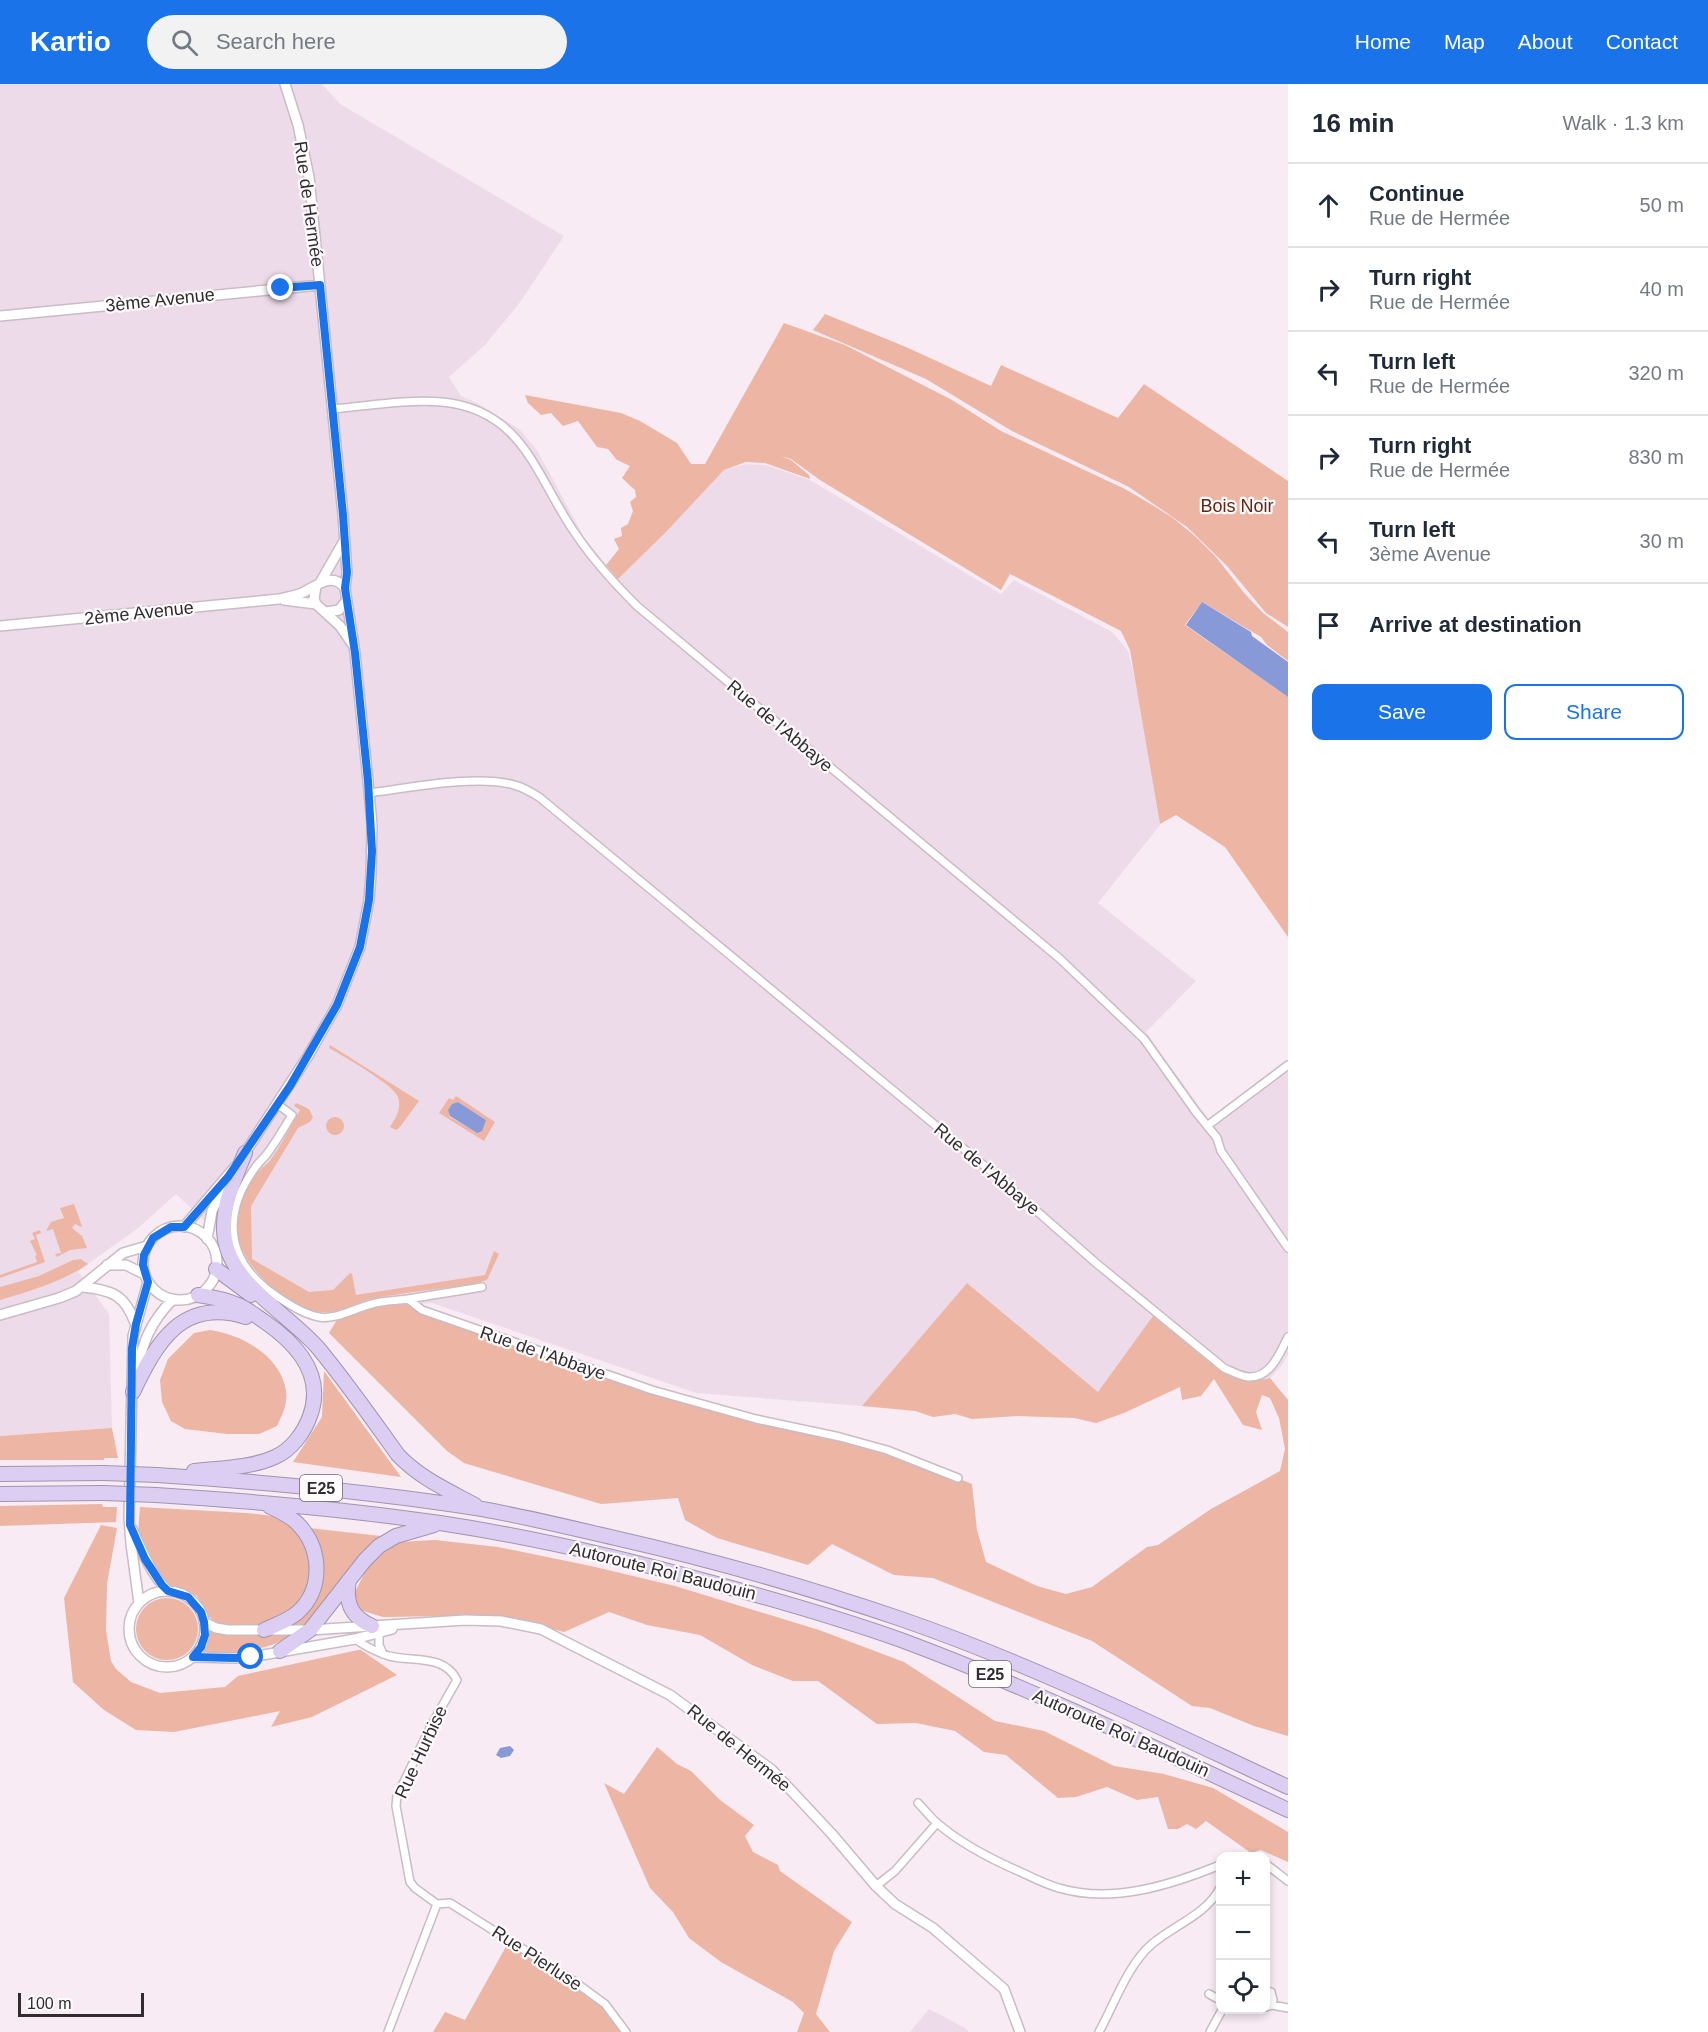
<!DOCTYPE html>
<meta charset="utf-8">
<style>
:root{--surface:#fff;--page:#f2f2f3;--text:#1f2937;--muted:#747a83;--line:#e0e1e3;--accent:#1a73e8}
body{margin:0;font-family:Arial,sans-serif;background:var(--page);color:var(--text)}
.controls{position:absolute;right:18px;bottom:18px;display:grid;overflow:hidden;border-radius:12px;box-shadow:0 3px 9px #0003}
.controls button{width:54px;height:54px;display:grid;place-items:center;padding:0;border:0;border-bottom:2px solid var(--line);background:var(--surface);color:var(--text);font:30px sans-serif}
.scale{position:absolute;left:18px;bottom:15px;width:126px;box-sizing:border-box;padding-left:6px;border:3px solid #312c2f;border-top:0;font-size:16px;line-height:21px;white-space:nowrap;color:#312c2f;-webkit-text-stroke:4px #fefbfd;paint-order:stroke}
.stop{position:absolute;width:18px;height:18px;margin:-14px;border:4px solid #1a73e8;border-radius:50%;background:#fff}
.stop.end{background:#1a73e8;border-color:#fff;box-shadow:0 2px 6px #0008}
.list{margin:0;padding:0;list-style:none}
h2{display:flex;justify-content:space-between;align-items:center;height:78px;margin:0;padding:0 24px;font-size:26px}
h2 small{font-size:20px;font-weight:400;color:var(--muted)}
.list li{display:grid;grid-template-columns:39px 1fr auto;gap:18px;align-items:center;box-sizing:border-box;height:84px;padding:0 24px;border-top:2px solid var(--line)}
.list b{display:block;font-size:22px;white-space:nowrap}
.list p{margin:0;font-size:20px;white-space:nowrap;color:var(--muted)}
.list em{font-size:20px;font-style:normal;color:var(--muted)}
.actions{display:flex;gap:12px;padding:18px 24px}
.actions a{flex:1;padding:14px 0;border:2px solid var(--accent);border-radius:12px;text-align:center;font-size:21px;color:var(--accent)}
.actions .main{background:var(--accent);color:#fff}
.icon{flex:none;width:33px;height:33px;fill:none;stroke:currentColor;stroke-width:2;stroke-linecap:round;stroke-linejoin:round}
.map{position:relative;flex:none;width:1288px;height:1948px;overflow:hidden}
header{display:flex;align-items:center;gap:36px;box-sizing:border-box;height:84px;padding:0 30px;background:var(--accent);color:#fff}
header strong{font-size:28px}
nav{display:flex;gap:33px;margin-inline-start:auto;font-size:21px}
.search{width:420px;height:54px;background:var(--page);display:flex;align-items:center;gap:15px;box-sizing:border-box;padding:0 21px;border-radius:33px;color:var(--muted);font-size:22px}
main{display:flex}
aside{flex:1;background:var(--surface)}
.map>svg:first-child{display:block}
</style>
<header>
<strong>Kartio</strong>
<div class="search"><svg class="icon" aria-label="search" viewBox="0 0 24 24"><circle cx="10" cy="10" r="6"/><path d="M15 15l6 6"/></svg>Search here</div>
<nav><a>Home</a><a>Map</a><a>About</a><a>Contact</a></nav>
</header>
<main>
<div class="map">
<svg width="1288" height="1948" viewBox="0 0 1288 1948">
<rect width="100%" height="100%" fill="#f8ebf4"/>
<path fill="#eedbe9" d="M0 0H322L340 20 564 152 521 217 485 261 449 293 461 312 479 320 519 345 537 366 584 453 618 495 666 448 724 386 746 380 766 381 810 396 1001 510 1014 496 1112 548 1128 567 1138 607 1160 741 1098 819 1196 897 1146 948 1214 1043 1288 986V1270L1282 1281 1270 1294 1251 1297 1235 1295 1223 1289 1098 1308 967 1199 862 1322 696 1309 432 1219 373 1222 326 1239 252 1181 176 1110 137 1145 78 1187 109 1230 112 1344 0 1352Z
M929 1925 965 1944 969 1948H910Z"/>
<path fill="#ecb5a4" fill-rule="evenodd" d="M825 230 906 263 991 302 1001 281 1118 334 1144 300 1288 397V543L1266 529 1227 482 1187 443 1129 403 1012 347 926 295 813 246Z
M784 239 845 261 952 316 1001 347 1125 405 1149 419 1173 434 1196 453 1216 473 1245 510 1263 529 1288 548V577L1267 561 1261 553 1202 518 1185 541 1288 613V853L1225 763 1176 731 1160 740 1130 566 1121 547 1010 490 1001 506 820 396 791 375 781 372 791 376 809 391 810 395 765 379 746 378 724 386 666 448 618 495 606 481 619 465 614 455 622 452 621 444 628 440 633 427 630 418 636 413 635 406 622 394 630 382 617 376 608 365 597 363 578 337 563 342 551 329 541 331 528 319 525 311 621 329 640 337 677 359 691 380H705Z
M330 961 419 1017 400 1043 396 1046 390 1043C396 1034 402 1024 398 1013 393 1000 343 972 329 964Z
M456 1012 495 1038 484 1057 439 1029 449 1014 453 1016ZM458 1018 486 1036 477 1049 450 1033 448 1026 452 1020Z
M296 1019 309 1025 313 1033 310 1038 298 1044 251 1122 252 1175 309 1208 333 1206 350 1189 352 1190 356 1211 485 1191 494 1167 499 1170 487 1196 475 1200C441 1205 405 1208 371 1215 356 1219 343 1228 328 1228 309 1229 292 1220 278 1208 247 1184 227 1153 242 1114 246 1105 252 1093 259 1087 262 1083 266 1081 269 1078 281 1062 290 1043 300 1026L294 1022Z
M326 1042a9 9 0 1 1 18 0a9 9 0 1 1-18 0Z
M74 1120 82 1142 81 1143 75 1140 72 1144 82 1152 87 1164 70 1166 57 1173 55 1170 61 1169 53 1145 47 1147V1145L51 1138 64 1134 60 1124Z
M40 1146 41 1149 36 1151 45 1178 0 1194V1191L37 1178 35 1172 37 1171 30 1157 35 1155 32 1149Z
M81 1175 88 1180C62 1198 30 1207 0 1216V1203L39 1192 73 1176Z
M967 1199 1098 1308 1153 1232 1223 1289C1239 1296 1253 1298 1270 1294L1288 1316V1652L1254 1642 1210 1624 1192 1622 1092 1557 933 1494 894 1491 832 1460 808 1481 717 1454 685 1436 678 1414 601 1420 464 1379 447 1367 329 1249 338 1234 373 1222 413 1220 652 1306 887 1366 972 1400 977 1446 986 1478 1037 1502 1066 1510 1092 1503 1147 1463 1158 1461 1211 1425 1280 1387 1285 1365 1279 1334 1270 1314 1262 1311 1256 1328 1262 1346 1243 1341 1214 1295 1201 1312 1182 1316 1180 1303 1124 1329 1096 1339 1074 1334 1017 1332 972 1335 955 1330 933 1333 915 1327 862 1322Z
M210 1246C241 1250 281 1272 286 1307 288 1320 282 1331 277 1342L259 1350H227L185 1345 171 1337 162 1318 160 1296 168 1275 194 1249Z
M324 1287 401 1393 293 1378 322 1333Z
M112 1344 118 1374H104V1376H0V1352Z
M102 1420 103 1423H117L116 1438 0 1442V1422Z
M140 1423 246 1429 274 1432 291 1439 310 1466V1500L295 1525 264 1540 231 1543 218 1540 210 1534 197 1512 170 1503 162 1495 138 1449Z
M101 1441 117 1444 107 1500 106 1546 111 1577 116 1585 131 1598 160 1609 225 1603 238 1592 358 1566H361L397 1591 312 1633 271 1643 280 1627 174 1648 136 1646 104 1626 73 1598 64 1514Z
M309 1444 381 1452 316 1530 309 1541 288 1542C326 1510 332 1489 309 1444Z
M435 1456 498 1463 591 1482 675 1502 819 1546 904 1578 995 1637 1044 1647 1114 1682 1164 1690 1213 1704 1288 1748V1778L1261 1766 1251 1769 1206 1737 1196 1745 1187 1740 1178 1745H1168L1158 1713 1137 1716 1107 1703 1076 1713 1058 1714 1006 1671 984 1668 955 1647 916 1639 877 1640 818 1597H793L752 1581 700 1551 647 1541 609 1528 564 1548 510 1534 443 1532 383 1533 360 1526 354 1510 369 1480 398 1458Z
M136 1545a31 31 0 1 1 62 0a31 31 0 1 1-62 0Z
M210 1547C237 1553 266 1552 294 1550 268 1567 234 1570 203 1569Z
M657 1663 677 1680 691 1687 720 1716 754 1741 745 1752 753 1768 778 1781 780 1787 852 1838 834 1867 816 1930 830 1948H797L804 1929 793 1918 721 1878 689 1854 673 1828 650 1804 604 1699 624 1710Z
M508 1859 605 1920 626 1948H433L445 1928 465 1936Z"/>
<path fill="#8799d6" d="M1202 518 1251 548 1252 552 1288 578V613L1186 541Z
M458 1018 486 1036 482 1047 477 1049 450 1032 448 1026 452 1020Z
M510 1662 514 1666 510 1672 501 1674 496 1671 500 1664Z"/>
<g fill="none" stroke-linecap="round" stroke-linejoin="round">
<defs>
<path id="minor" d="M332 325C368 322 406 315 442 318 524 326 536 393 575 449 593 476 614 499 637 522L1059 874 1144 955 1196 1028 1217 1054 1221 1067 1288 1164
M369 709C408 704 478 690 514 701 523 703 531 708 539 713L999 1094 1096 1179 1224 1284C1231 1287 1240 1292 1248 1293 1270 1295 1280 1269 1288 1253
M277 1020 292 1031C284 1044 276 1058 267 1070 263 1075 258 1079 255 1084 227 1122 223 1165 260 1199 273 1211 301 1230 319 1233 336 1236 355 1224 372 1220 383 1216 396 1217 408 1215L422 1226 652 1306 756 1335 840 1353 887 1366 958 1394
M1207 1042 1288 981
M408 1215 482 1203
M379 1549V1561L383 1570
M355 1555C365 1562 376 1568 389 1572 412 1578 444 1570 457 1596L432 1640 397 1712 396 1722 410 1798 415 1804 437 1820
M918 1719C924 1725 930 1733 937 1739 959 1758 989 1774 1016 1786 1030 1792 1044 1800 1059 1804 1112 1820 1171 1801 1220 1781
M1266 1780 1288 1797
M876 1802 895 1787 937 1739
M437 1820 450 1819 575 1898 605 1920 626 1948
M1266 1907 1271 1908 1273 1916 1272 1921
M1209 1910 1220 1916
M1266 1923 1272 1921 1288 1924
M388 1948 437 1820
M1099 1948C1114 1921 1128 1880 1152 1860 1174 1841 1206 1831 1220 1804
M1210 1948 1222 1926"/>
<path id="tertiary" d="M0 232 320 201
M320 499 344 457
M316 502 314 515 316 520 340 542 353 561
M284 516 316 520
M326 528 339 526 347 516
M0 542 279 515C287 513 295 512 302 509 317 502 332 487 345 504
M243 1072 308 972 337 921 360 863 369 816 371 791 372 741 368 697 355 569 345 504 347 489 343 431 309 93 298 41 285 0
M143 1179a37 37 0 1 1 74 0a37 37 0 1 1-74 0Z
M184 1143 235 1083
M207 1155 212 1127 226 1098
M107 1181H126L144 1190
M83 1203C112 1206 125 1211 135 1239
M0 1231 59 1214 76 1207 123 1169 147 1162
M136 1291C143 1258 149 1240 173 1215
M132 1445C142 1467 151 1490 168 1507
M129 1545a38 38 0 1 1 76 0a38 38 0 1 1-76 0Z
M139 1519 131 1460 129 1434 133 1252 148 1198
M204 1538 216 1544 228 1546H310L465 1536 501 1537 541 1545 560 1555 670 1611 772 1686 831 1749 876 1802 895 1820 933 1844 1004 1905 1020 1948
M193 1573 235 1574 251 1573 355 1555 392 1545"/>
<path id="motorway" d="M245 1069C234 1097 220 1125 225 1156 233 1202 290 1231 319 1265 347 1299 373 1336 398 1371 420 1394 447 1406 475 1421
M216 1185 251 1211
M133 1308C157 1258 182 1213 246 1233
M194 1387C220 1384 251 1384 275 1373 291 1366 304 1349 310 1332 325 1291 297 1260 265 1238 256 1232 248 1225 238 1221 225 1215 212 1213 198 1211
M0 1390 103 1389
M157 1391C266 1398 374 1408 482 1425 527 1433 571 1444 615 1454 712 1476 807 1503 901 1535 1034 1581 1161 1644 1288 1703
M0 1410 103 1409
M156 1411C251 1417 345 1425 440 1439 532 1453 623 1474 713 1499 776 1516 839 1534 901 1556 1033 1605 1160 1666 1288 1726
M349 1496C345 1519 351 1533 372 1542
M264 1546C275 1541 287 1537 297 1529 324 1505 322 1464 297 1439 290 1432 279 1427 269 1422
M280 1567 310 1546 365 1476 379 1462 396 1452 434 1441"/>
</defs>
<use href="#minor" stroke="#c8bcc5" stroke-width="10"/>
<use href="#tertiary" stroke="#c8bcc5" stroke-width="12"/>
<use href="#motorway" stroke="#a095ae" stroke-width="16"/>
<use href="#minor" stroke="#fff" stroke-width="7"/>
<use href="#tertiary" stroke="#fff" stroke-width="9"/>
<use href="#motorway" stroke="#dccdf2" stroke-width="14"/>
<defs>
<path id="motorway-bridge" d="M103 1389 157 1391
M103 1409 156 1411"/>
</defs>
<use href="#motorway-bridge" stroke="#a095ae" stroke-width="16" stroke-linecap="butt"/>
<use href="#motorway-bridge" stroke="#dccdf2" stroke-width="14"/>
</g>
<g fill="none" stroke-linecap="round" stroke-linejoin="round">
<path stroke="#1a73e8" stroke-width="8" d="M251 1573 235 1574 193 1573 201 1563 205 1551 204 1538 201 1528 188 1513 168 1507 162 1501 145 1475 130 1441 132 1264 136 1240 148 1198 143 1181 144 1171 153 1154 171 1143H184L228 1093 290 1002 337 921 360 863 369 816 372 767 368 697 355 569 345 504 347 489 343 431 320 201 281 204"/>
</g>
<g text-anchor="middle" stroke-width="4.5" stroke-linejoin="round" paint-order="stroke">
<g fill="#fefbfd" stroke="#6e6a6d" stroke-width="1.5">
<rect x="300" y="1391" width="42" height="26" rx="4.5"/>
<rect x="969" y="1577" width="42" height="26" rx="4.5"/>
</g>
<g font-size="16" font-weight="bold" fill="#312c2f">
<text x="321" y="1410">E25</text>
<text x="990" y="1596">E25</text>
</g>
<g font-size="18" fill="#312c2f" stroke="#fefbfd">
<text transform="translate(309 120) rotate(82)" y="6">Rue de Hermée</text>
<text transform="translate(160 216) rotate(-6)" y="6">3ème Avenue</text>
<text transform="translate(139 529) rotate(-6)" y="6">2ème Avenue</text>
<text transform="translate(780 642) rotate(40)" y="6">Rue de l'Abbaye</text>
<text transform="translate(987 1085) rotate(40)" y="6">Rue de l'Abbaye</text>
<text transform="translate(543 1269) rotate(19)" y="6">Rue de l'Abbaye</text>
<text transform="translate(663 1487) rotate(14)" y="6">Autoroute Roi Baudouin</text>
<text transform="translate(1121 1649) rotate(24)" y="6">Autoroute Roi Baudouin</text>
<text transform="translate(739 1664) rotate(39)" y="6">Rue de Hermée</text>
<text transform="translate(421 1668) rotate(-65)" y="6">Rue Hurbise</text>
<text transform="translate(537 1874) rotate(33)" y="6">Rue Pierluse</text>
</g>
<g font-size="18" fill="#65240f" stroke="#fefbfd">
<text x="1237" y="428">Bois Noir</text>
</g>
</g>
</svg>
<div class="controls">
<button>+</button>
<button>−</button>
<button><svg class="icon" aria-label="locate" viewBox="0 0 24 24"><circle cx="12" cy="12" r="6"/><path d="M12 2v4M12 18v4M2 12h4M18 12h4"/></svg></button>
</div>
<div class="scale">100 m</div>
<div class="stop" style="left:251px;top:1573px"></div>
<div class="stop end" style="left:281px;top:204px"></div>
</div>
<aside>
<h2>16 min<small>Walk · 1.3 km</small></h2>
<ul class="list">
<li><svg class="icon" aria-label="ahead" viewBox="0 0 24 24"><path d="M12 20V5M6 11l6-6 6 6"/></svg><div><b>Continue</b><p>Rue de Hermée</p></div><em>50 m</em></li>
<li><svg class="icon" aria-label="right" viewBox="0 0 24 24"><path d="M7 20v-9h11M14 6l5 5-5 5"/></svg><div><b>Turn right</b><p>Rue de Hermée</p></div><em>40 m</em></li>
<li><svg class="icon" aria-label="left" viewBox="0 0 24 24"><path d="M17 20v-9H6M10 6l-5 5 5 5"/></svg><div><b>Turn left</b><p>Rue de Hermée</p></div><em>320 m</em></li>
<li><svg class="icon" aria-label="right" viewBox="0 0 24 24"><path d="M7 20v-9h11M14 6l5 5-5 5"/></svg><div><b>Turn right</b><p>Rue de Hermée</p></div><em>830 m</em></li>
<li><svg class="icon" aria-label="left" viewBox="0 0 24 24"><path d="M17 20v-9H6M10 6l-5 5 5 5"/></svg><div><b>Turn left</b><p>3ème Avenue</p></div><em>30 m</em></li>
<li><svg class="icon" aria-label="arrive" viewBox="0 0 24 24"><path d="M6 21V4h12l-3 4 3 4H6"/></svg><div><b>Arrive at destination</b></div></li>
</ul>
<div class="actions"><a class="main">Save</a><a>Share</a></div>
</aside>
</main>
